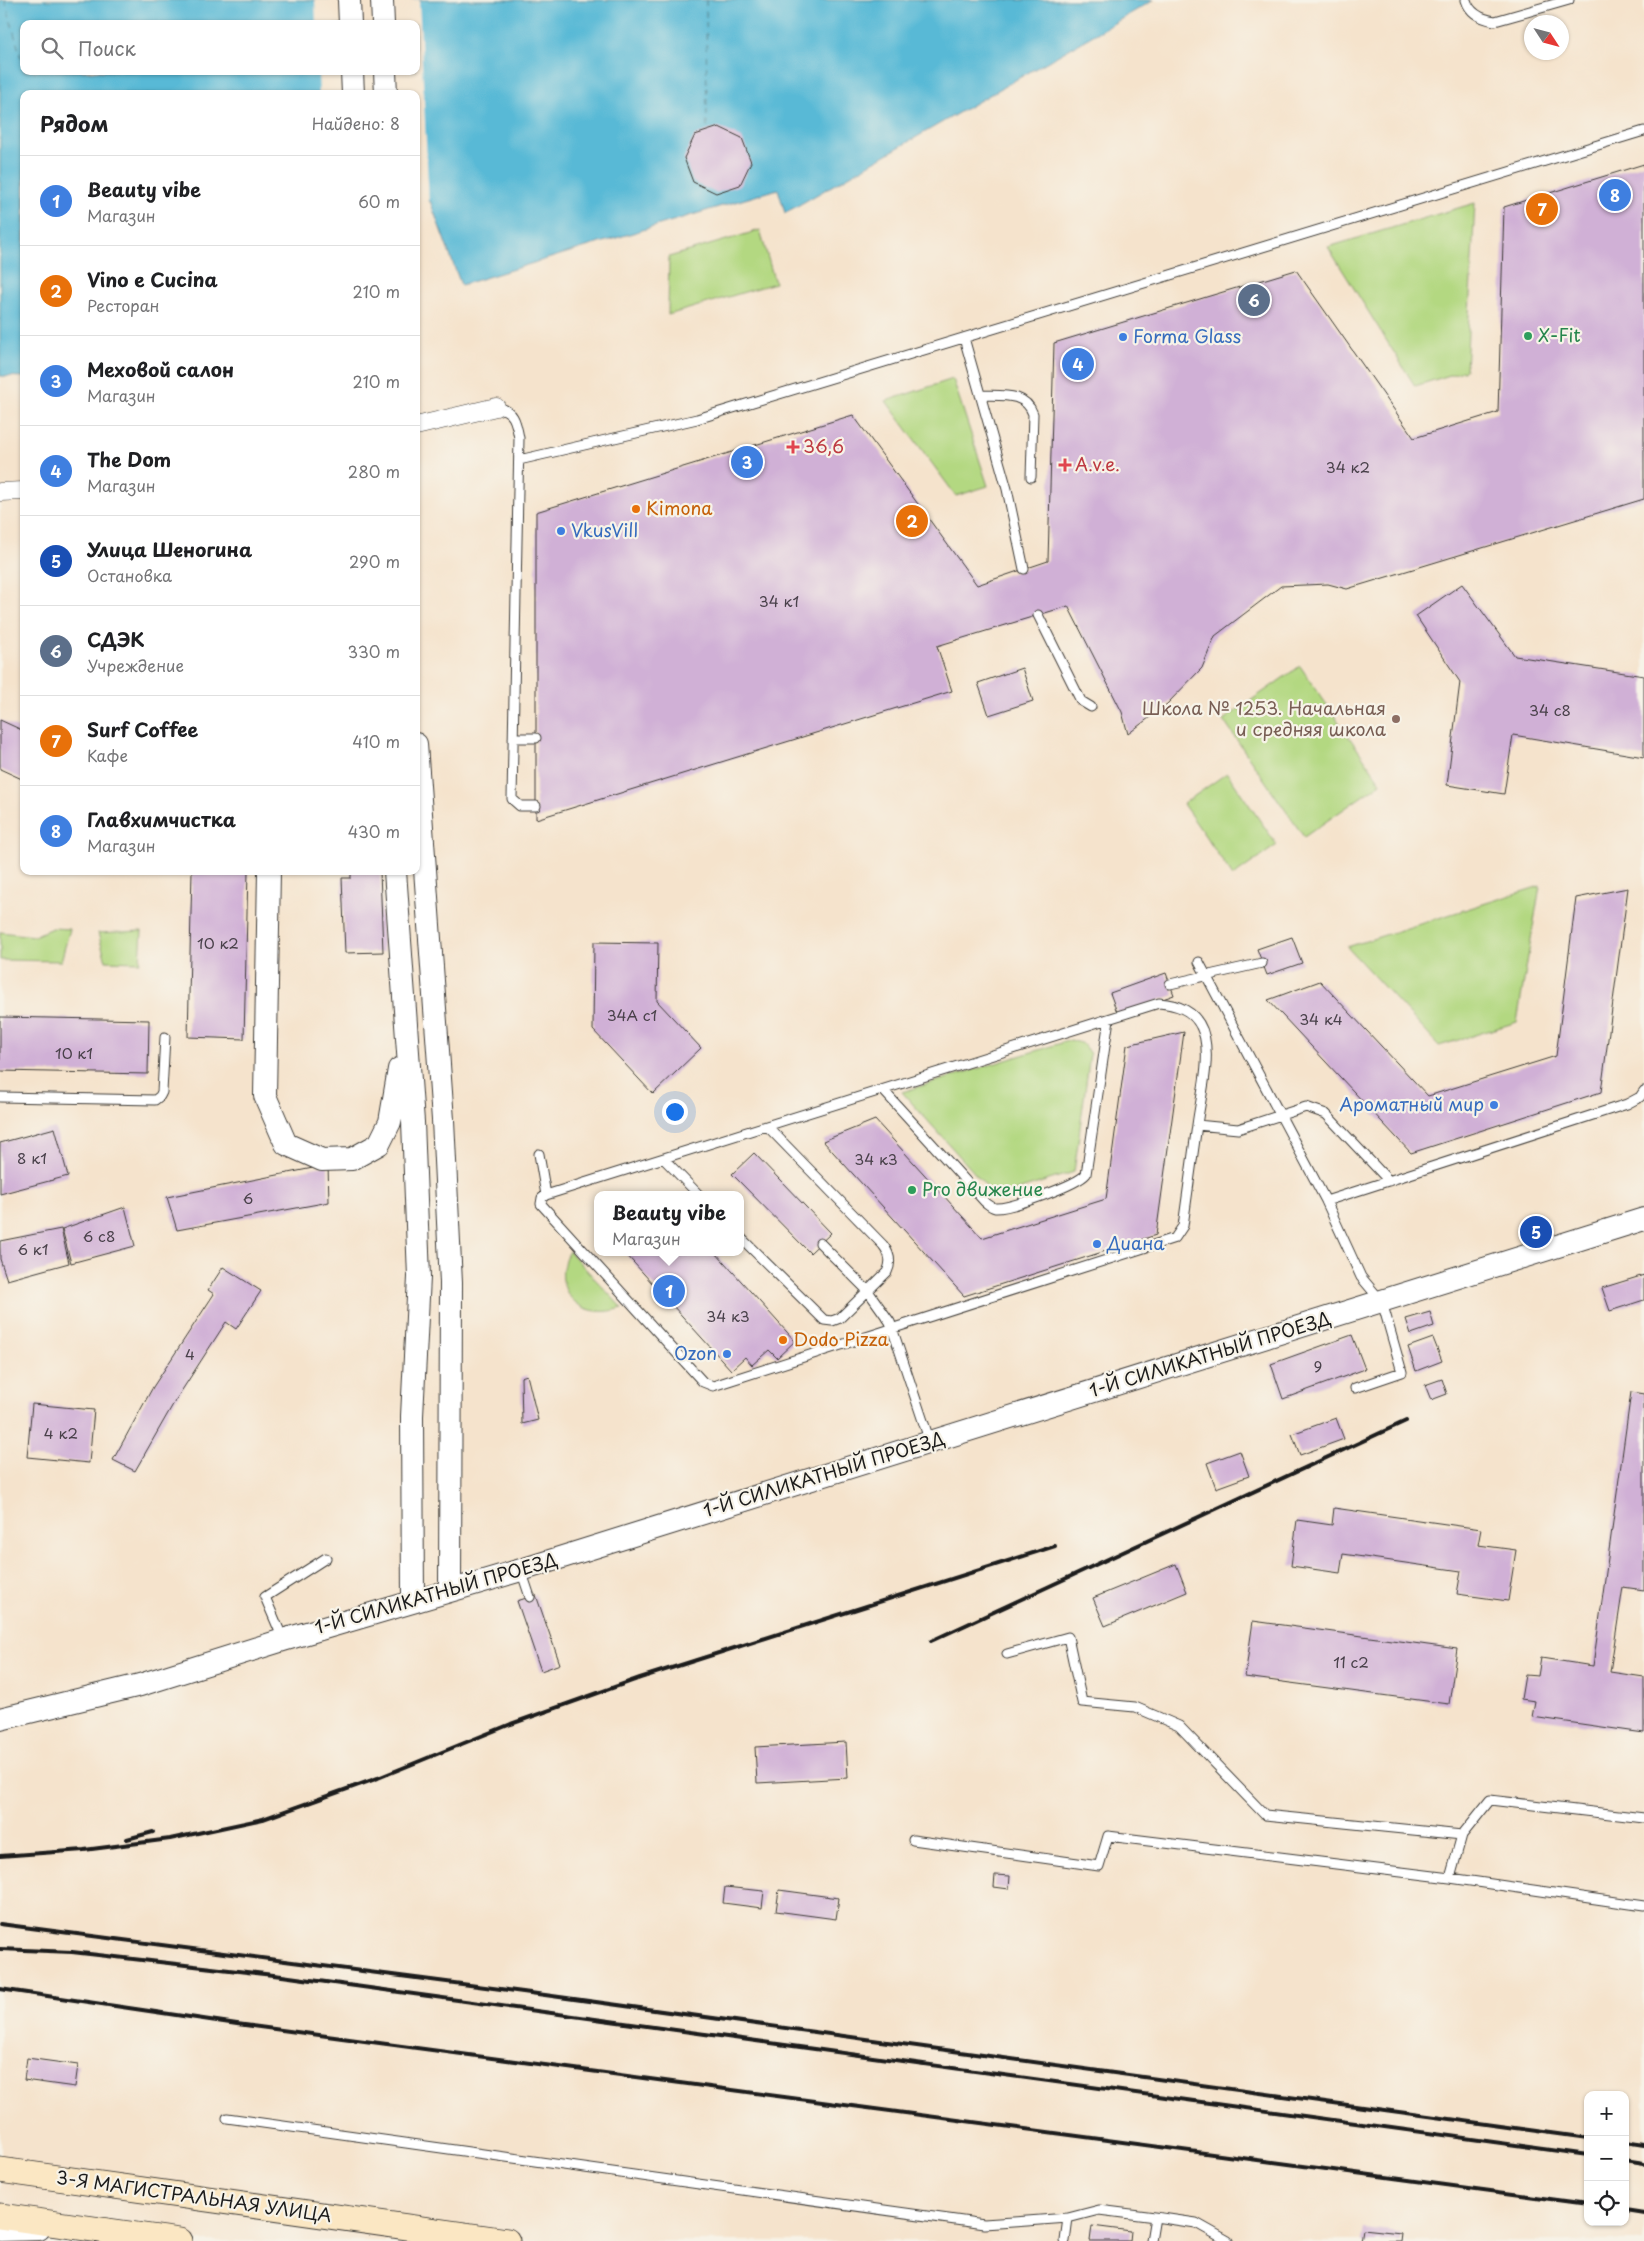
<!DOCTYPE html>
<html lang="ru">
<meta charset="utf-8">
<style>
:root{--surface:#fff;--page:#f6f6f6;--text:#202124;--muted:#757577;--line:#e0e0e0;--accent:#c8321e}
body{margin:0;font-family:"Playpen Sans",sans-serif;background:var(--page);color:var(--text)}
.controls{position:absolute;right:15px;bottom:15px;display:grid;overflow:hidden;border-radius:10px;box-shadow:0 1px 4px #0004}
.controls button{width:45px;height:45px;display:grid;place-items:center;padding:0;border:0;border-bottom:1px solid var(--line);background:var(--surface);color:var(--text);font:25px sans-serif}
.compass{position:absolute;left:1524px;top:15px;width:45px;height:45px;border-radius:50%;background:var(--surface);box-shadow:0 1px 4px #0004;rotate:126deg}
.you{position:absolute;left:674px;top:1111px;width:18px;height:18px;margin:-12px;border:4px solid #fff;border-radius:50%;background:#1a73e8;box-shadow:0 0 0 8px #1a73e833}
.badge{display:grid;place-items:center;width:32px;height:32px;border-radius:50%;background:var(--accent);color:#fff;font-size:16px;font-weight:700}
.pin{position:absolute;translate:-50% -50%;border:2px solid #fff;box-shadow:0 1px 5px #0006}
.popup{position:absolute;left:594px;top:1191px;width:150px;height:65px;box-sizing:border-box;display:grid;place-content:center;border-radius:10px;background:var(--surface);filter:drop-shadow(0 1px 4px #0005);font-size:16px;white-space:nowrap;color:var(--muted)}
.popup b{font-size:19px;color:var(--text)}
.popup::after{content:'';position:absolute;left:50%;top:100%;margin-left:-10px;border:10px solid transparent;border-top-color:var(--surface)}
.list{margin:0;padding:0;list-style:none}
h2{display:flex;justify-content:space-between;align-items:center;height:65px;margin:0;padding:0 20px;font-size:21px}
h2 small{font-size:16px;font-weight:400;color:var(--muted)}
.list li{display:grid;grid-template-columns:32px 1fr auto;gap:15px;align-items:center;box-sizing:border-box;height:90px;padding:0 20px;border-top:1px solid var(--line)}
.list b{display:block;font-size:19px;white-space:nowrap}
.list p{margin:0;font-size:16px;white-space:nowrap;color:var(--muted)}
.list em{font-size:16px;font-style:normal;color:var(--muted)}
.icon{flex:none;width:28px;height:28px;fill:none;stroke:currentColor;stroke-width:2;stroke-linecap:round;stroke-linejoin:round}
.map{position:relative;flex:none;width:1644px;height:2241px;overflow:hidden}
.search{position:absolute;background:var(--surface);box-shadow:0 1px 4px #0004;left:20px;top:20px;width:400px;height:55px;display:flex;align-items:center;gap:12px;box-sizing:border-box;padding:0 18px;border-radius:10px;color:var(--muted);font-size:19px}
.panel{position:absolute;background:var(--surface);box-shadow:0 1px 4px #0004;left:20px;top:90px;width:400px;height:785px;border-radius:10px}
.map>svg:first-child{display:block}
</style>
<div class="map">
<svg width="1644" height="2241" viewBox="0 0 1644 2241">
<rect width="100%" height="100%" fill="#f7f3e8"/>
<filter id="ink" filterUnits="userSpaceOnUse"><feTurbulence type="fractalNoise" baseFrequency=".02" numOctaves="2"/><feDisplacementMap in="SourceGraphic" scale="10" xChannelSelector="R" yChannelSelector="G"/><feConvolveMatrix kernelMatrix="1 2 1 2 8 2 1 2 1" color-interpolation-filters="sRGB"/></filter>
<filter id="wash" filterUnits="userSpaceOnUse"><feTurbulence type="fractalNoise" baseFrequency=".0096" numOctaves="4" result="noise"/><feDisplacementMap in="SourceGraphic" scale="20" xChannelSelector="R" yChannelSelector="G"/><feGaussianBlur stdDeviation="1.12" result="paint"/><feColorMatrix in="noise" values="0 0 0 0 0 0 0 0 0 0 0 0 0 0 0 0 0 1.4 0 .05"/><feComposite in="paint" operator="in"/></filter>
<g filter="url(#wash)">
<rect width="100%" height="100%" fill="#f5e3cc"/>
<path fill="#b3d881" stroke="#687a4e" d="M1475 203 1466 370 1415 386 1328 247Z
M760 230 775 283 668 315 669 257Z
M953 379 988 486 956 496 886 401Z
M1300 666 1381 783 1304 837 1223 720Z
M1227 773 1277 845 1233 876 1183 804Z
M1540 886 1517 1022 1439 1046 1347 947Z
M52 928 70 929 61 961 0 960V932L34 936Z
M142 931 140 962 106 961 98 933Z
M1071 1040 1083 1044 1090 1054 1074 1172 996 1197 902 1092Z
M569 1251 622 1308C582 1322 548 1291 569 1251Z"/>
<path fill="#58b9d6" stroke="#3a6a79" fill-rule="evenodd" d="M0 0H1154L785 213 778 189 461 285 430 201 416 203V94H24V377L0 376ZM24 24H416V71H24Z"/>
<path fill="#f5e3cc" d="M315 0H419L429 204 416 205V94H319L318 71H416V24H316Z"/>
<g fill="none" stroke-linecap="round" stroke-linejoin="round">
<path stroke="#345b66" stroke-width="1" stroke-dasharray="6 5" stroke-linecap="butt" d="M5 0 24 69
M706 0 707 131"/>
</g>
<g id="blocks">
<path fill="#d0b0d6" d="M719 127 742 138 751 162 740 185 716 193 693 182 684 158 695 135Z
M1644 164V499L1347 589 1328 584 1281 586 1215 636 1202 668 1167 704 1128 734 1122 712 1068 606 937 646 952 691 536 819V512L853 415 977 585 1048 561 1054 343 1296 270 1414 438 1498 412 1504 207Z
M1462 584 1515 656 1644 676V757L1513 735 1504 794 1447 785 1460 682 1416 616Z
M1022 668 1033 701 989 715 978 683Z
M0 720 24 731V780L0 769Z
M192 871H248L244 1039 188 1037Z
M351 871H380L383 952 345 953 342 878H351Z
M1628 888 1601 1092 1411 1153 1268 1000 1320 981 1428 1096 1556 1056 1576 898Z
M1292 937 1302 963 1267 975 1257 949Z
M594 942 658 943 657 1001 701 1048 653 1094 593 1030Z
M1166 973 1174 995 1118 1015 1110 993Z
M0 1017 149 1020 148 1074 0 1071Z
M1184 1032 1156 1235 964 1296 823 1141 875 1120 982 1238 1106 1199 1127 1045Z
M55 1128 68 1176 0 1194V1143Z
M754 1153 831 1233 810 1253 732 1174Z
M328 1165 329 1202 177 1230 167 1197Z
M125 1207 135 1246 71 1263 62 1229Z
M61 1229 69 1263 7 1280 0 1259V1241Z
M624 1252H715L795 1341 777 1358 769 1350 752 1365 745 1357 731 1370Z
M223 1267 261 1291 236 1329 226 1322 175 1401 135 1471 113 1460 153 1387 214 1294 208 1290Z
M1644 1275V1300L1610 1311 1602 1288Z
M1430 1312 1434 1326 1411 1334 1406 1319Z
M1352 1335 1365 1369 1283 1399 1271 1364Z
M1433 1338 1442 1361 1416 1371 1408 1347Z
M527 1375 538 1420 522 1424 521 1377Z
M1442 1379 1447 1394 1431 1400 1425 1385Z
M1631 1392 1644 1394V1590L1623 1587 1610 1672 1644 1677V1733L1532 1717 1535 1701 1521 1699 1525 1675 1538 1676 1541 1658 1593 1666Z
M32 1404 94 1410 89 1463 27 1457Z
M1336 1418 1344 1439 1300 1455 1292 1434Z
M1240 1451 1249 1476 1216 1488 1207 1463Z
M1334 1508 1481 1529 1478 1545 1516 1550 1508 1601 1457 1594 1461 1571 1343 1554 1340 1573 1291 1566 1297 1520 1332 1525Z
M1176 1564 1187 1592 1105 1626 1093 1598Z
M536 1595 560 1664 541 1671 517 1601Z
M1253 1621 1457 1649 1449 1704 1245 1677Z
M846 1742 848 1778 757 1783 755 1747Z
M995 1875 1010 1876 1009 1889 994 1887Z
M725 1887 764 1891 762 1908 723 1903Z
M779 1890 839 1898 836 1919 776 1911Z
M27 2058 78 2065 75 2087 24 2080Z
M1092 2226 1131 2231 1130 2241H1090Z
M1363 2229 1401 2233 1400 2241H1361Z"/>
</g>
</g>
<g filter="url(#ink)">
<use href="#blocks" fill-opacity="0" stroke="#3d3a36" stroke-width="1"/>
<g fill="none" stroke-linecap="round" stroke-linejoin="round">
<defs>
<path id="service" d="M1466 0C1470 14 1482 19 1495 21L1569 0
M964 338 1007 489 1024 569
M980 395C1000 396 1025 391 1033 414L1031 477
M496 407C514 410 516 421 519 438L512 799 520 806H536
M519 460 697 419 1644 131
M1038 615 1081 701 1091 707
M513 738H536
M1199 962 1326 1201 1361 1277 1382 1302 1402 1372 1355 1388
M1170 984 1262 963
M883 1090 985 1202C989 1205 991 1207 995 1208 1010 1209 1077 1185 1086 1174L1109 1019
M0 1097 155 1100 160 1096 162 1092 165 1037
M1197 1125C1203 1078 1228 1008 1159 1003L546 1195 542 1198 541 1204 703 1382 713 1386 1175 1238 1183 1226 1197 1125 1238 1129 1306 1107 1326 1114 1389 1181
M539 1154 546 1195
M664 1159 699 1195
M1326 1201 1627 1104 1640 1097 1644 1091
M740 1237 824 1320 832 1321 840 1318 887 1272C892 1262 890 1254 883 1245L767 1126
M820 1243 868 1291 890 1322 930 1442
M521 1570 530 1597
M283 1639 265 1597 326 1558
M1007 1654 1068 1637 1082 1702 1135 1707 1179 1726 1265 1815 1462 1835 1490 1800 1644 1818
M1462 1835 1450 1878 1644 1906
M913 1840 1099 1866 1108 1836 1450 1878
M227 2118 984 2224 1068 2218
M1155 2217 1196 2223 1228 2241
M1065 2241 1068 2218 1099 2210 1155 2217 1151 2241"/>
<path id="minor" d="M416 426 496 407
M0 492 24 491"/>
<path id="tertiary" d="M349 0 350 24
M382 0 383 24
M352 71 353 94
M385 71 386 94
M416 744 443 1120 451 1283 450 1590
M269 871 265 1096 286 1144 322 1160 352 1159 379 1144 390 1122 399 1069
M395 871 413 1122 419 1277 412 1416 413 1601
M0 1719 140 1685 283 1640 521 1570 1644 1219
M0 2230 39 2229"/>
<path id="secondary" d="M0 2170 507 2241
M0 2216 179 2241"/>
</defs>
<use href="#service" stroke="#3d3a36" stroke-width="11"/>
<use href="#minor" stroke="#3d3a36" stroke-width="19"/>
<use href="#tertiary" stroke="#3d3a36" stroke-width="24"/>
<use href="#secondary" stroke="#3d3a36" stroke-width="27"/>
<use href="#service" stroke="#fff" stroke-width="9"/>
<use href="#minor" stroke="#fff" stroke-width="18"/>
<use href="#tertiary" stroke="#fff" stroke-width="22"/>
<use href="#secondary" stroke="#fbe7c3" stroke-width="25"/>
<path stroke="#1c1c1c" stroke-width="4" d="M931 1641 1406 1421
M127 1839 153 1832
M0 1856 84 1850 170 1839 263 1819 378 1778 511 1724 640 1678 1055 1546
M0 1924 523 1992 1588 2138
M0 1949 72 1952 282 1976 1588 2155
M0 1989 237 2024 1588 2204
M1625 2143 1644 2146
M1625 2160 1644 2163
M1625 2209 1644 2212"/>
</g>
</g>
<g fill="#2e9e5b" stroke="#f7f3e8" stroke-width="2">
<circle cx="1528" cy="336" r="5"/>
<circle cx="912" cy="1190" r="5"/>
</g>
<g fill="#3f7fe0" stroke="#f7f3e8" stroke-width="2">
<circle cx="1123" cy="337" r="5"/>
<circle cx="561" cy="531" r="5"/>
<circle cx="1494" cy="1105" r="5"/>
<circle cx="1097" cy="1244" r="5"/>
<circle cx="727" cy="1354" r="5"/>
</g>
<g fill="#e0444e" stroke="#f7f3e8" stroke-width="2">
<path d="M790.5 439.5h5v5h5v5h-5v5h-5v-5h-5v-5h5z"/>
<path d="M1062.5 457.5h5v5h5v5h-5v5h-5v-5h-5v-5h5z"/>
</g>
<g fill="#e8710a" stroke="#f7f3e8" stroke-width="2">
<circle cx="636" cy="509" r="5"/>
<circle cx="783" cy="1340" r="5"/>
</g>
<circle fill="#8d6e63" stroke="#f7f3e8" stroke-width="2" cx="1396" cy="719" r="5"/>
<g text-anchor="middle" stroke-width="4.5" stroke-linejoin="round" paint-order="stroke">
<g font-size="15" fill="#49414a">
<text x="1348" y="473">34 к2</text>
<text x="779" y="607">34 к1</text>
<text x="1550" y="716">34 с8</text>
<text x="218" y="949">10 к2</text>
<text x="632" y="1021">34А с1</text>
<text x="1321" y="1025">34 к4</text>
<text x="74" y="1059">10 к1</text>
<text x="32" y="1164">8 к1</text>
<text x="876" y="1165">34 к3</text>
<text x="248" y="1204">6</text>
<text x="99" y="1242">6 с8</text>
<text x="33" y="1255">6 к1</text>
<text x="728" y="1322">34 к3</text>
<text x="190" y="1360">4</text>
<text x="1318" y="1372">9</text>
<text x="61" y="1439">4 к2</text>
<text x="1351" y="1668">11 с2</text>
</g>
<g font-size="18" fill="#27864d" stroke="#f7f3e8" text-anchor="start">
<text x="1538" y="342">X-Fit</text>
<text x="922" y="1196">Pro движение</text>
</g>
<g font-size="18" fill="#366cbe" stroke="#f7f3e8" text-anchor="start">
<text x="1133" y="343">Forma Glass</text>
<text x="571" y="537">VkusVill</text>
<text x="1484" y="1111" text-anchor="end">Ароматный мир</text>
<text x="1107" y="1250">Диана</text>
<text x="717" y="1360" text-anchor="end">Ozon</text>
</g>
<g font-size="18" fill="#be3a42" stroke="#f7f3e8" text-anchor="start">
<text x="803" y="453">36,6</text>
<text x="1075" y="471">A.v.e.</text>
</g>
<g font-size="18" fill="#c56008" stroke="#f7f3e8" text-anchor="start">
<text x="646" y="515">Kimona</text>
<text x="793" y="1346">Dodo Pizza</text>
</g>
<g font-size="18" fill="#785e54" stroke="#f7f3e8" text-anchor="end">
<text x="1386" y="715">Школа № 1253. Начальная<tspan x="1386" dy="21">и средняя школа</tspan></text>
</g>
<g font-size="18" fill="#1c1c1c" stroke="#f7f3e8">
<text transform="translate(1210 1355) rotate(-17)" y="6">1-Й СИЛИКАТНЫЙ ПРОЕЗД</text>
<text transform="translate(824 1475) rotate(-17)" y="6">1-Й СИЛИКАТНЫЙ ПРОЕЗД</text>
<text transform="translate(436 1594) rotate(-16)" y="6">1-Й СИЛИКАТНЫЙ ПРОЕЗД</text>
<text transform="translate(194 2197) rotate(8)" y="6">3-Я МАГИСТРАЛЬНАЯ УЛИЦА</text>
</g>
</g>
</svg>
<div class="controls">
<button>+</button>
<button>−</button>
<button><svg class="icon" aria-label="locate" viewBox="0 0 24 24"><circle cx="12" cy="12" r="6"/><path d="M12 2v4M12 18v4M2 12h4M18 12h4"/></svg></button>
</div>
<svg class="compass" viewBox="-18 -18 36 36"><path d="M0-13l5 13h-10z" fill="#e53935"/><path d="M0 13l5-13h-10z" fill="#757577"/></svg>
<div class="you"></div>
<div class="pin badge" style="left:669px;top:1291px;background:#3f7fe0">1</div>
<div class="popup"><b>Beauty vibe</b>Магазин</div>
<div class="pin badge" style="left:912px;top:521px;background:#e8710a">2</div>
<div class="pin badge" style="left:747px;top:462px;background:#3f7fe0">3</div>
<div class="pin badge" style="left:1078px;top:364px;background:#3f7fe0">4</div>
<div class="pin badge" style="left:1536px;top:1232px;background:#1a4fb4">5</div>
<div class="pin badge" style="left:1254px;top:300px;background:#5c6f8a">6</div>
<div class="pin badge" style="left:1542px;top:209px;background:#e8710a">7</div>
<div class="pin badge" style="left:1615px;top:195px;background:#3f7fe0">8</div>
<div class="search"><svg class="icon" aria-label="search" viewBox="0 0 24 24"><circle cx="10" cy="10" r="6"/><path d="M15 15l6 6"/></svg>Поиск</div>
<section class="panel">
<h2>Рядом<small>Найдено: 8</small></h2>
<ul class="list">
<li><span class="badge" style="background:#3f7fe0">1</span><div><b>Beauty vibe</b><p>Магазин</p></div><em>60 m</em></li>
<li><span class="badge" style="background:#e8710a">2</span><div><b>Vino e Cucina</b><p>Ресторан</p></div><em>210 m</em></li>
<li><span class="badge" style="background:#3f7fe0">3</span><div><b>Меховой салон</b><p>Магазин</p></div><em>210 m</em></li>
<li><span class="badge" style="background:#3f7fe0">4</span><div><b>The Dom</b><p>Магазин</p></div><em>280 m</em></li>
<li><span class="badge" style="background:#1a4fb4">5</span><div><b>Улица Шеногина</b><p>Остановка</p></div><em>290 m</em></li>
<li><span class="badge" style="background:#5c6f8a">6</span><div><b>СДЭК</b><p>Учреждение</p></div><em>330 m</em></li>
<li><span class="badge" style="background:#e8710a">7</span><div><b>Surf Coffee</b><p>Кафе</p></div><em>410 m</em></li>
<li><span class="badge" style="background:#3f7fe0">8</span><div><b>Главхимчистка</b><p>Магазин</p></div><em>430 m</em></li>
</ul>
</section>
</div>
